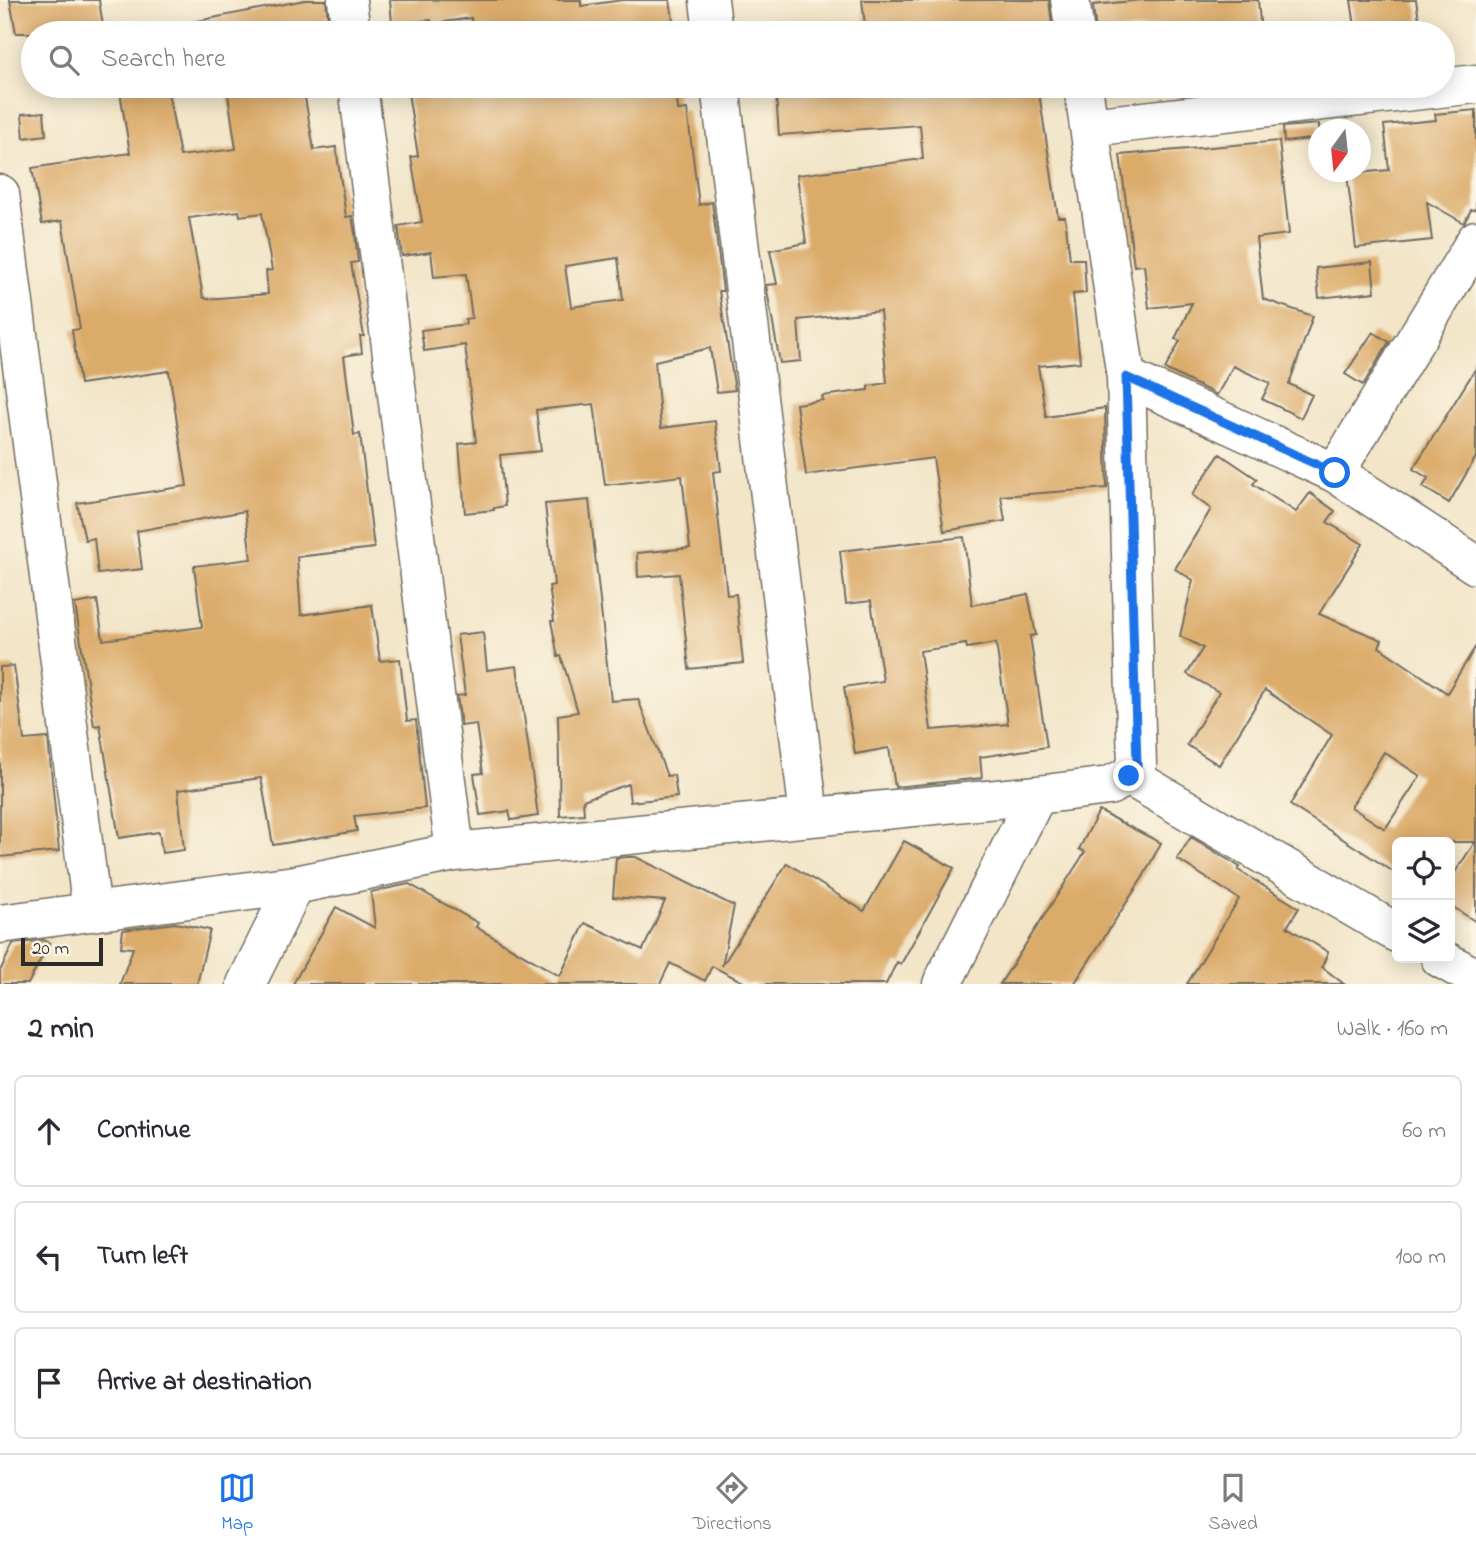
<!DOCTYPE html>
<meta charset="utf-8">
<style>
:root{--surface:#fff;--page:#f7f7f7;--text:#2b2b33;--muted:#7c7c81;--line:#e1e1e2;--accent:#1a73e8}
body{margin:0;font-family:"Indie Flower",sans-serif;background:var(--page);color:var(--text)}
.controls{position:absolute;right:21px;bottom:21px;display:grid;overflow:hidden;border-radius:10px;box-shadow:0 4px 18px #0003}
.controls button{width:63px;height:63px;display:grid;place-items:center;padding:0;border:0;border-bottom:2px solid var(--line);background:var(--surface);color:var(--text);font:35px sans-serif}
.compass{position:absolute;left:1308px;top:119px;width:63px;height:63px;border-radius:50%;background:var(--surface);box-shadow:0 4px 18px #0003;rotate:195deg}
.scale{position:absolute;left:21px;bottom:18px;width:82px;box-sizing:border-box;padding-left:7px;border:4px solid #2b2b2b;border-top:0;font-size:19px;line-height:24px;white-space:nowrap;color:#2b2b2b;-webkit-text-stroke:5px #fcf5e5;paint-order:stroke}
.stop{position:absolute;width:21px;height:21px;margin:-16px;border:5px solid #1a73e8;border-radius:50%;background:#fff}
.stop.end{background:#1a73e8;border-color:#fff;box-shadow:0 2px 7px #0008}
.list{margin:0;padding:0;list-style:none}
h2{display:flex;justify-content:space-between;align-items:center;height:91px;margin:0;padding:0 28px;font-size:30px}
h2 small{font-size:23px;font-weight:400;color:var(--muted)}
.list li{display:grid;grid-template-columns:46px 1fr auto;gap:21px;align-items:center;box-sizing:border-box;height:112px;margin:0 14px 14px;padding:0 14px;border:2px solid var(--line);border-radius:10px}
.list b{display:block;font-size:26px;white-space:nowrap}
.list em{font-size:23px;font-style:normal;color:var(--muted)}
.icon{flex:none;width:38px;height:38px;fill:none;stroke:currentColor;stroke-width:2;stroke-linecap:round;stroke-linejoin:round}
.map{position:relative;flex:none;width:1476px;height:984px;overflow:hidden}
.search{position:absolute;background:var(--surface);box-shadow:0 4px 18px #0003;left:21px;right:21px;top:21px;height:77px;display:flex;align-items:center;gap:18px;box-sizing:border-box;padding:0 24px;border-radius:38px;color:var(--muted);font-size:26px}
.sheet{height:469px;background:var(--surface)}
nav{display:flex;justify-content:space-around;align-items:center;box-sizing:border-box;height:98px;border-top:2px solid var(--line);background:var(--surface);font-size:19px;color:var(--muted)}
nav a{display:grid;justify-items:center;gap:4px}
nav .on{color:var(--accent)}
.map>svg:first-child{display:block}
</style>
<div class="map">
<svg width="1476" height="984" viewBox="0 0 1476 984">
<rect width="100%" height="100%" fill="#fcf5e5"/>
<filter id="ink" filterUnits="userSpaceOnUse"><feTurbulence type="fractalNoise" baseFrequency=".0143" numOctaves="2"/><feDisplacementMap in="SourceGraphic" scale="14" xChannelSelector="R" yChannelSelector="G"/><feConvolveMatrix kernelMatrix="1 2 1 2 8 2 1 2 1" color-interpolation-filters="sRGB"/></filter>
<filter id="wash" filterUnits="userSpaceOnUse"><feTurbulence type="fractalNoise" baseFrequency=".00686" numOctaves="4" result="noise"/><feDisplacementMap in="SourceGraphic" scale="28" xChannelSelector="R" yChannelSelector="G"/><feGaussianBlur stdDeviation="1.57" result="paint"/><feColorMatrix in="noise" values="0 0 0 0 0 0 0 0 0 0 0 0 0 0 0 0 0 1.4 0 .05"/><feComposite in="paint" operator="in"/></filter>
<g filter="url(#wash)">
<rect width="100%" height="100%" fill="#f2e5c8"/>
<g id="blocks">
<path fill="#dbab6b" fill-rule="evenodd" d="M10 0H99L104 33H16Z
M305 0H326L329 33H193L192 22Z
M390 0H581V6L622 0H670L674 26 626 33H474L471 18 432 24 431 20 392 23Z
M862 0H1049L1053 33H866Z
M1143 0H1258L1261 33H1166L1165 26 1096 33 1093 5Z
M1351 0H1416L1421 33H1356Z
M167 86 180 156 236 149 227 88 246 86H303L314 150 336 147 346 217 352 216 355 233 358 262 351 263 364 336H360L362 353 344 356 354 435 360 434 374 548 297 557 301 615 372 605 380 661 400 659 407 721 416 720 425 808 354 816 357 831 273 845 261 778 178 790 184 850 162 853 159 832 119 838 100 725 94 726 75 604 97 600 103 640 202 627 194 566 251 559 245 511 137 531 142 569 98 574 94 538 85 540 77 503 187 486 169 371 80 384 72 330 80 329 62 221 42 224 32 168 130 153 120 92ZM239 211 240 216 262 213 272 270 266 271 268 294 207 299 203 297 189 218Z
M407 86H676L678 110 687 109 699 205 712 202 723 291H719L735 390 717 392 710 348 655 361 661 428 715 421 721 471 713 472 727 595 736 594 743 663 689 669 679 574 638 577 637 553 690 548 682 476 605 485 594 404 536 410 541 451 500 455 505 506 494 508V510L465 513 459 444 476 442 465 345 424 351 421 330 466 324 465 319 472 318 466 274 434 277 431 252 402 256 398 226 422 222 411 157 418 156ZM618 258 623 300 571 307 565 266Z
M779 86H1038L1058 217H1065L1070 259H1084L1086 293 1073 294 1080 362 1038 366 1046 417 1105 408 1107 488 1001 496 1005 521 944 531 933 458 806 475 796 404 823 400 822 396 868 390V386L887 383 880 311 798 320 801 361 780 363 766 285 777 284 770 250 806 243 797 175 923 159 920 125 779 135 776 95H780Z
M1476 110V209L1471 210 1464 223 1427 202 1432 240 1356 248 1347 174 1389 170 1384 125 1436 120 1435 114Z
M44 112 46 135 24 138 22 114Z
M1319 124V138L1284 142 1283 127Z
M1279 141 1289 234 1256 238 1263 299 1313 316 1289 384 1312 395 1301 418 1262 399 1270 383 1233 366 1217 395 1165 369 1180 341 1175 339 1192 303 1149 308 1144 265 1134 266 1120 155Z
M1372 262 1375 292 1319 298 1316 268Z
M1373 332 1389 342 1363 385 1345 374Z
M1476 368V457L1449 503 1423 487 1428 478 1413 469Z
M1220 454 1257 479 1253 484 1296 512 1310 493 1335 511 1327 522 1363 544 1319 614 1382 640 1379 647 1447 693 1476 646V922L1450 905V880L1475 842H1397V874L1290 805 1332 735 1265 690 1219 765 1187 745 1219 692 1187 674 1203 648 1180 636 1193 580 1175 569 1211 509 1192 495ZM1384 752 1420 776 1385 829 1351 807Z
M589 500 611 701 638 699 667 776 674 775 677 797 630 802 628 784 583 800 584 814 560 816 558 715 578 712 561 656 558 657 551 621H554L549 586 554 585 545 504Z
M964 537 972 605 1028 594 1036 635 1030 636 1047 747 980 757 982 778 895 787 889 748 855 754 844 687 883 681 871 601 846 604 840 551ZM996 643 1008 724 931 730 920 651 966 644 967 648Z
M483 632 487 670 517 666 538 816 511 820 509 811 480 815 474 774 483 773 476 724 461 726 457 696 465 695 457 635Z
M14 666 24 740 48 738 59 851 0 857V667Z
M1099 811 1161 843 1143 877 1074 984H1000L1085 852 1079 849Z
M1191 837 1240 867 1238 870 1299 908 1287 927 1328 952 1322 967 1344 984H1187L1239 899 1177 859Z
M904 841 954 868 901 964 897 962 886 984H747L712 966 705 981 670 963 660 984H293L336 907 375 928 371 892 409 884 478 923 476 927 560 976 585 923 643 950 665 901 613 897 616 858 629 857H636L734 906 722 966 787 863 864 911Z
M175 923 210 930 197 984H120L133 948 121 947 123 930Z
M44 940 49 943 28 984H0V971L13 944Z"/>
</g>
</g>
<g filter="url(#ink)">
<use href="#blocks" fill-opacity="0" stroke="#716c62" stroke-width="2"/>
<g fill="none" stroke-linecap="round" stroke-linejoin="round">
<defs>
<path id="minor" d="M347 0 351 33
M709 0 713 33
M1070 0 1075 33
M358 86 455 852
M720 86 809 816
M1083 86 1126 377 1137 765 1129 776
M1089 127 1476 84
M0 194 92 912
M1126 377 1335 473 1476 565
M1335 473 1476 240
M0 924 295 885 455 852 1037 795 1109 786 1129 776 1397 933
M1440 958 1476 978
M246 984 295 885
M942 984 1037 795"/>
</defs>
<use href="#minor" stroke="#716c62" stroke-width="41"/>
<use href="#minor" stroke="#fff" stroke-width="38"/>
</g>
</g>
<g fill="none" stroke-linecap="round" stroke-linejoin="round" filter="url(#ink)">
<path stroke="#1a73e8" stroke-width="9" d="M1129 776 1137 765 1126 377 1335 473"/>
</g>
</svg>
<div class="controls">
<button><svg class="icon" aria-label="locate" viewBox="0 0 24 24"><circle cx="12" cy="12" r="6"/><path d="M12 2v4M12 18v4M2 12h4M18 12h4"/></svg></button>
<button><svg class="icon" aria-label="layers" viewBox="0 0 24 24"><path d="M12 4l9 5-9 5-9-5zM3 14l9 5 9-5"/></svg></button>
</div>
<svg class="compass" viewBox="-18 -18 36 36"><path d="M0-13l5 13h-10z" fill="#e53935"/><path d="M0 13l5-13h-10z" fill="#7c7c81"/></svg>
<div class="scale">20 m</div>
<div class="stop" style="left:1335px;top:473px"></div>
<div class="stop end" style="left:1129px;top:776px"></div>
<div class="search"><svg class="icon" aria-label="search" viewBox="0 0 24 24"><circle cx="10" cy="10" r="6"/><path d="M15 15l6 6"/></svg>Search here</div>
</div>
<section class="sheet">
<h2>2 min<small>Walk · 160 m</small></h2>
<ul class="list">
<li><svg class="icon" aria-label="ahead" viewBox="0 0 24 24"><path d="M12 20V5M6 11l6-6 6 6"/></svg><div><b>Continue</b></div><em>60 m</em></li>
<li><svg class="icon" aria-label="left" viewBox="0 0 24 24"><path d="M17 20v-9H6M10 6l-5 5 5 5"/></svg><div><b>Turn left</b></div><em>100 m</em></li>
<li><svg class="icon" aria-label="arrive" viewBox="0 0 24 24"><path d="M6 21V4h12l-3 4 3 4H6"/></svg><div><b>Arrive at destination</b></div></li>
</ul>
</section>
<nav>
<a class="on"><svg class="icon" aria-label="map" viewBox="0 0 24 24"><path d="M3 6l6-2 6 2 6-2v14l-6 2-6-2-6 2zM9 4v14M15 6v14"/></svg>Map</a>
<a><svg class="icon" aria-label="directions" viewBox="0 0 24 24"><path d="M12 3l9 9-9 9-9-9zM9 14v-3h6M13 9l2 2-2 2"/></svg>Directions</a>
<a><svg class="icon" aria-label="saved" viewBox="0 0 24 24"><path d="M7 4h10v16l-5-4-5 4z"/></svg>Saved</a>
</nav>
